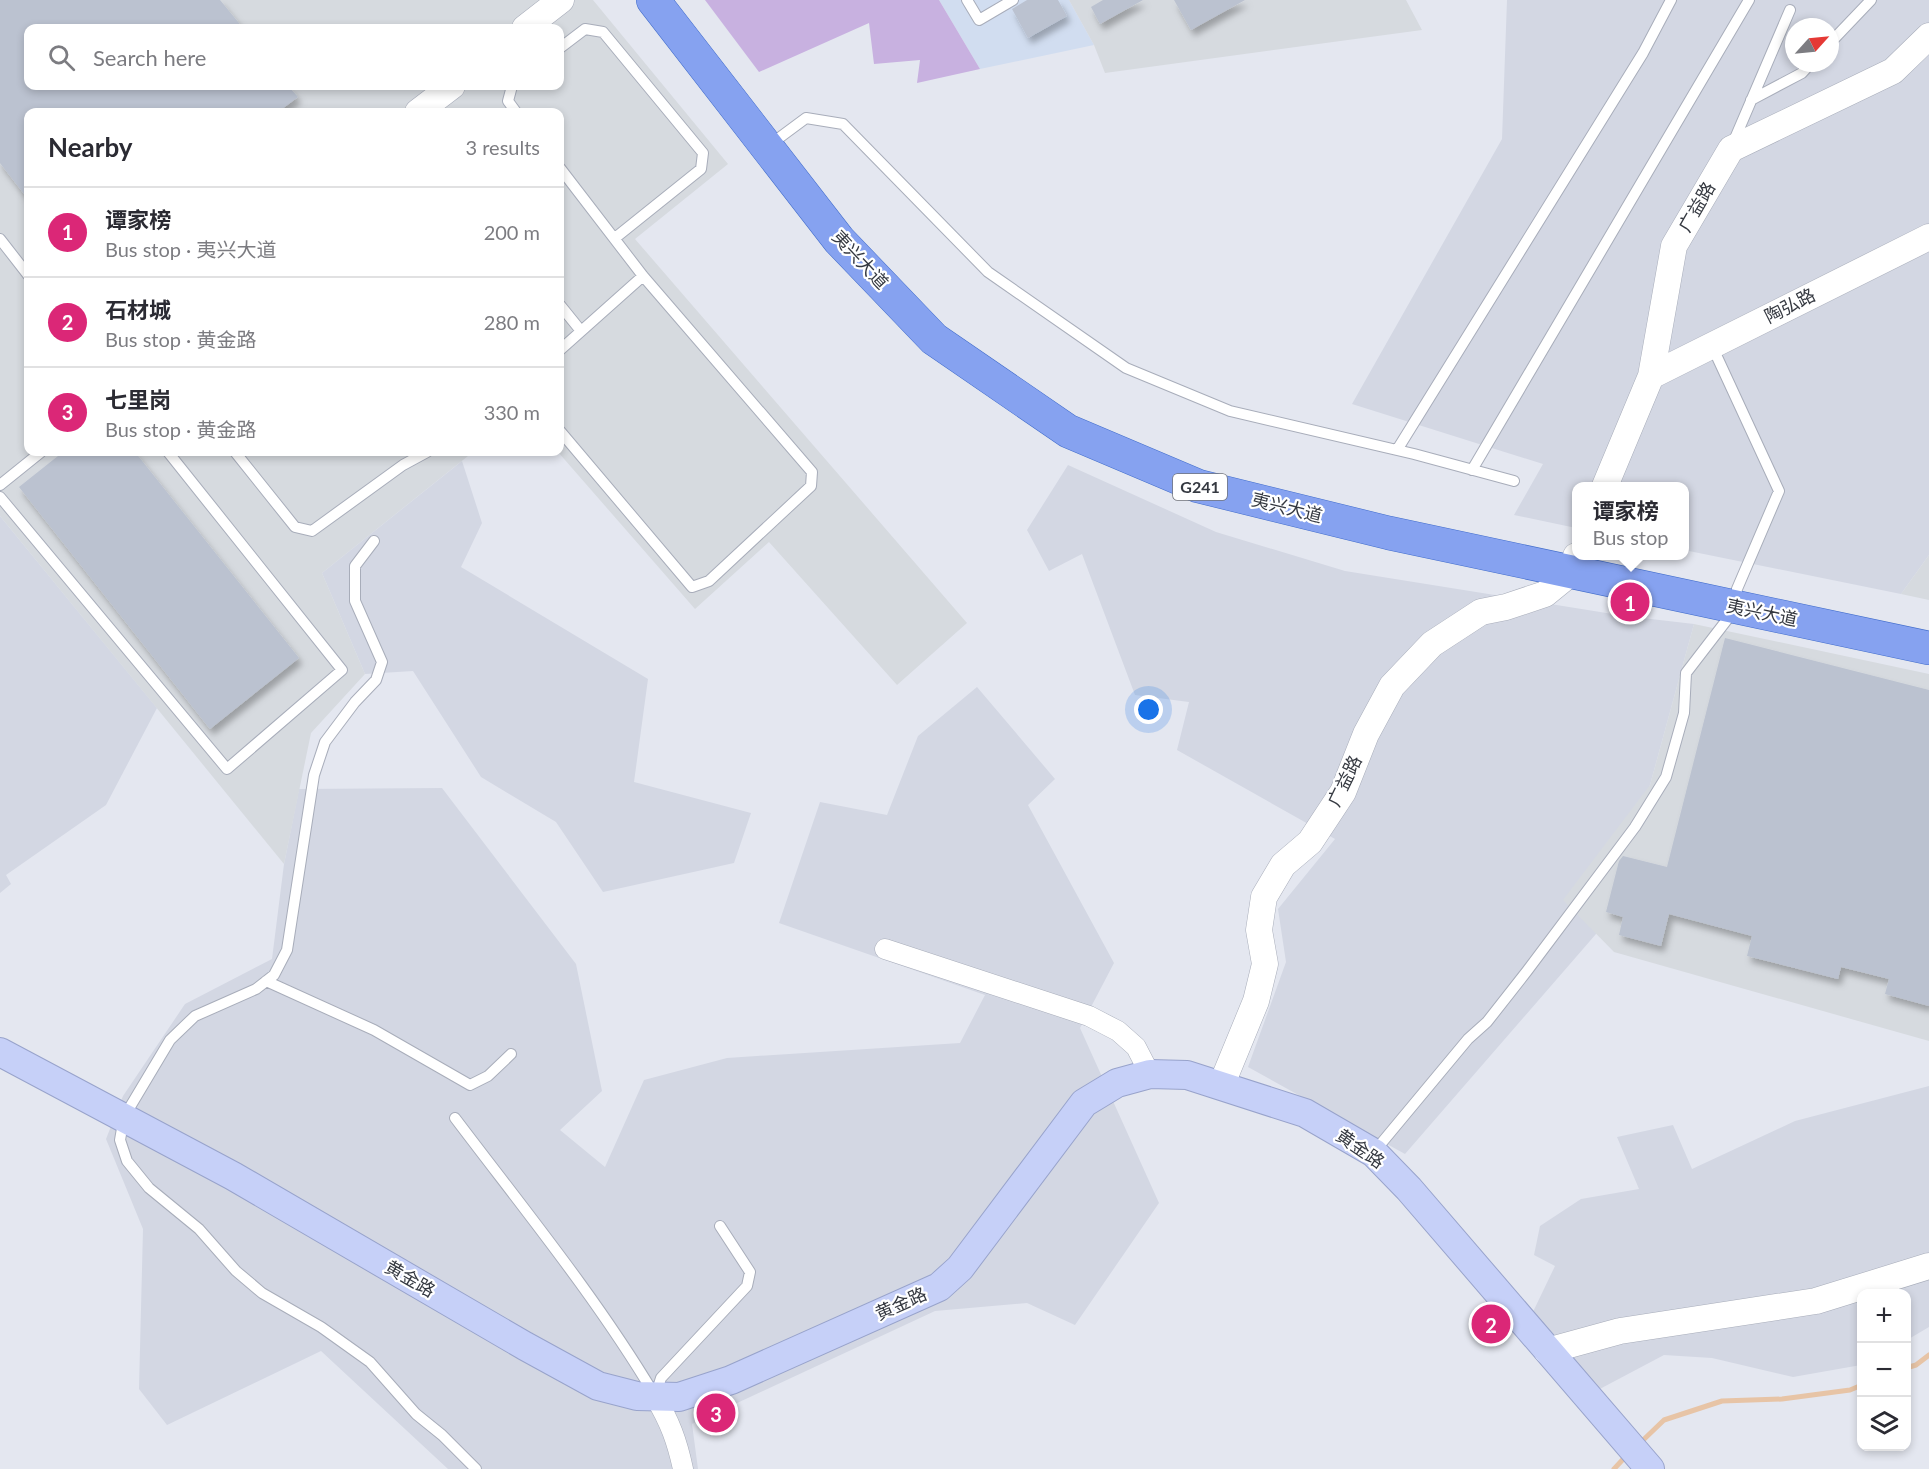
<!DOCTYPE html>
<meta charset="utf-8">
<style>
:root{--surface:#fff;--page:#f2f2f3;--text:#2b2b33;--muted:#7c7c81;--line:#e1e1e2;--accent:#db2777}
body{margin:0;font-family:Lato,"Noto Sans SC",sans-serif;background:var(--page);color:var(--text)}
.controls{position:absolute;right:18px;bottom:18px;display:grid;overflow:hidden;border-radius:12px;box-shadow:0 3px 9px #0003}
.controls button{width:54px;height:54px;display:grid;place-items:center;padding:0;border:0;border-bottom:2px solid var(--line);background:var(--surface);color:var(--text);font:30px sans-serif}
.compass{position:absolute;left:1785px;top:18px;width:54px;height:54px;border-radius:50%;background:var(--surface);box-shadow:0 3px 9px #0003;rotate:63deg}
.you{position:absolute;left:1149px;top:710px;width:21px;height:21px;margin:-15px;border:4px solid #fff;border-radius:50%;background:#1a73e8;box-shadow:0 0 0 9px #1a73e833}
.badge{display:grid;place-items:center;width:39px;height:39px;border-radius:50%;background:var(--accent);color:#fff;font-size:20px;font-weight:700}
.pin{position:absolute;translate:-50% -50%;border:3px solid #fff;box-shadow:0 2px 6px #0006}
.popup{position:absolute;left:1572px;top:482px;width:117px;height:78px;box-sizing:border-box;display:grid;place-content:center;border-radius:12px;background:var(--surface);filter:drop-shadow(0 2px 4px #0005);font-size:20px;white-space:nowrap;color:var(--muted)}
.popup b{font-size:22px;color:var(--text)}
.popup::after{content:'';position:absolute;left:50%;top:100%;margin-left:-12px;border:12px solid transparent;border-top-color:var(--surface)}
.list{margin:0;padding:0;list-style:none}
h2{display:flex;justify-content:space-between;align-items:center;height:78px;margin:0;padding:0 24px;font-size:26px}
h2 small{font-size:20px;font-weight:400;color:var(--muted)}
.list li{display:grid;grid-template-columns:39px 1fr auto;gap:18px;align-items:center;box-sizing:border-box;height:90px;padding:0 24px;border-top:2px solid var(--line)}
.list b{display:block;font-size:22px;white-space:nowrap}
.list p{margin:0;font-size:20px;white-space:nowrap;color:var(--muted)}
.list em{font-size:20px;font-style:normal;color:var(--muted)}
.icon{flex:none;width:33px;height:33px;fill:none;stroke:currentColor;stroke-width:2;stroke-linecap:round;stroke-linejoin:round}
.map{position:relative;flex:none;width:1929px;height:1469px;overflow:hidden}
.search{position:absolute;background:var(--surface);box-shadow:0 3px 9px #0003;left:24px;top:24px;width:540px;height:66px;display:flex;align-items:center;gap:15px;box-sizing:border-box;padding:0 21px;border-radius:12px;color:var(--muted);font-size:22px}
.panel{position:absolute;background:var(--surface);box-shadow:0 3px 9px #0003;left:24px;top:108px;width:540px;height:348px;border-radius:12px}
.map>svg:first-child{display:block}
</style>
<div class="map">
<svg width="1929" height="1469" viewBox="0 0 1929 1469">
<defs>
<filter id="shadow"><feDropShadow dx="3.5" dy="6" stdDeviation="3" flood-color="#0004"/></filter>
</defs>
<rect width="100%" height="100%" fill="#e4e7f0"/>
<path fill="#d3d7e3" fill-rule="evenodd" d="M1507 0H1929V555L1901 594 1684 550V486H1576V528L1514 515 1543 464 1352 404 1502 139ZM1794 27H1830V63H1794Z
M462 461 482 523 461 567 648 679 634 782 751 813 734 863 603 892 556 822 481 777 413 671 365 674 322 573Z
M1068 465 1216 532 1345 571 1625 616 1694 624 1650 785 1596 934 1405 1154 1248 1067 1286 962 1278 909 1335 839 1177 750 1189 702 1135 695 1082 554 1049 571 1027 530Z
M0 516 157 708 106 805 6 875 11 884 0 893Z
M977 687 1055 779 1028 805 1114 963 1080 1028 1159 1203 1075 1325 1027 1303 935 1311 692 1424 698 1469H448L321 1351 167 1425 139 1389 143 1229 106 1139 123 1096 185 1004 272 959 284 864 299 789 442 788 576 964 602 1091 560 1130 605 1167 644 1080 727 1058 960 1043 985 995 779 923 820 802 887 815 918 736Z
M1929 1086V1327L1907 1340 1906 1294H1862L1861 1365 1793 1377 1712 1358 1664 1355 1596 1391 1531 1316 1555 1266 1534 1255 1540 1226 1581 1199 1639 1189 1617 1137 1673 1125 1692 1169 1795 1121Z"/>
<path fill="#d1ddf0" d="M939 0H1069L1094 45 980 69Z"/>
<path fill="#d6dadf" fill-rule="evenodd" d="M0 0H593L728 164 635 239 967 623 897 685 769 542 695 609 558 452H560V112H28V452H473L322 573 365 674 311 733 284 864 0 516ZM28 28H560V86H28Z
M1069 0H1406L1422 30 1105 73 1094 45Z
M1929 555V600L1901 594Z
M1694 624 1929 674V1041L1614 952 1563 900 1650 785Z"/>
<path fill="#c8b1e0" d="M705 0H939L980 69 917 83 920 60 874 64 869 23 759 72Z"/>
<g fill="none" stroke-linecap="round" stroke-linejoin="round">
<path stroke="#e7c4a6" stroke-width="5" d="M1906 1368 1916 1365 1929 1355
M1638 1445 1664 1420 1722 1401 1782 1399 1850 1390 1862 1385
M1614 1469 1627 1455"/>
</g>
<path fill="#bbc2d0" filter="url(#shadow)" d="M0 0H220L243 28H28V86H288L298 97 278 112H28V199L0 163Z
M1027 0H1058L1067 16 1028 38 1012 9Z
M1103 0H1143L1100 24 1091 7Z
M1174 0H1245L1191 30Z
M63 452H135L299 658 210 729 19 487Z
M1725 638 1929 690V1006L1885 994 1889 979 1841 967 1838 979 1747 956 1752 936 1669 914 1661 946 1619 935 1623 917 1606 912 1619 861 1623 856 1667 867Z"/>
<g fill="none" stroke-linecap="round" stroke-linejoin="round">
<defs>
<path id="service" d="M967 0 979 20 1013 0
M1830 43 1871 0
M560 48 585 29 603 32 703 153 701 169 615 238
M512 86 508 101 516 112
M1751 100 1802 73 1811 63
M779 138 806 118 843 124 988 272 1126 368 1230 411 1414 454 1514 481
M1733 143 1790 10
M560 168 643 276 812 472 811 486 709 581 692 587 560 431
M0 239 28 275
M560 305 581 331
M560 350 643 276
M1397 450 1643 53 1671 0
M235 452 295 527 312 531 403 465 427 452
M1472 470 1749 0
M0 485 41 452
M0 497 227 769 342 670 168 452
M374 541 355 566V601L382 662 376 680 355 702 325 742 314 775 287 950 274 975 256 989 195 1016 170 1040 124 1117 120 1140 127 1161 149 1188 199 1229 236 1271 262 1293 321 1327 370 1362 416 1414 442 1435 476 1469
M266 981 374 1030 470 1085 488 1076 511 1054
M455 1118C523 1208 596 1297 654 1394
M1374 1152 1468 1039 1487 1022 1527 971 1635 827 1666 777 1684 713 1686 673 1736 608 1737 589 1779 491 1712 346
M656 1394 661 1378 747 1286 750 1272 720 1226"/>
<path id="minor" d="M885 949 1089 1016 1118 1031 1136 1047 1150 1074
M655 1397C670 1422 677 1441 683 1469"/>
<path id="tertiary" d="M525 28 561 0
M418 112 452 86
M1651 376 1929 237
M1605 486 1651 376 1674 246 1731 149 1893 71 1929 36
M1221 1086 1256 1001 1265 964 1259 930 1264 897 1283 865 1310 842 1343 792 1366 734 1392 686 1432 644 1481 612 1506 607 1545 594 1572 572 1576 556
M1547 1351 1620 1331 1816 1301 1929 1266"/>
<path id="secondary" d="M0 1052 233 1176 525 1346 598 1386 637 1396 679 1397 731 1380 939 1287 960 1268 1084 1103 1117 1083 1150 1074 1187 1075 1305 1113 1374 1153 1409 1189 1650 1469"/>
<path id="trunk" d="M653 0 839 240 934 339 1068 431 1198 486 1389 533 1929 648"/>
</defs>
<use href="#service" stroke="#a8adba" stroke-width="12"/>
<use href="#minor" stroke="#a8adba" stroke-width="21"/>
<use href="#tertiary" stroke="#a8adba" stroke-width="27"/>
<use href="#secondary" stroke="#98a3cb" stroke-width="30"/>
<use href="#trunk" stroke="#436ecb" stroke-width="34"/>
<use href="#service" stroke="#fff" stroke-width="10"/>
<use href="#minor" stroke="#fff" stroke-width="20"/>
<use href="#tertiary" stroke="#fff" stroke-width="26"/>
<use href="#secondary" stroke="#c6d0f8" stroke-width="28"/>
<use href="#trunk" stroke="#86a2f0" stroke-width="33"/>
</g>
<g text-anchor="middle" stroke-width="4.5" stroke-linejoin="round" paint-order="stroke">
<rect fill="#fff" stroke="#72747a" stroke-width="1.5" x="1173" y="474" width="54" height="26" rx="4.5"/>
<g font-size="16" font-weight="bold" fill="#353941">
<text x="1200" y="493">G241</text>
</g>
<g font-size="18" fill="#353941" stroke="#fff">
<text transform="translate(1697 207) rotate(-60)" y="6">广益路</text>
<text transform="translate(860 260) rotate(47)" y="6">夷兴大道</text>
<text transform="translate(1790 306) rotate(-27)" y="6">陶弘路</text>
<text transform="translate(1287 508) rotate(14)" y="6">夷兴大道</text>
<text transform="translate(1762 613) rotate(12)" y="6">夷兴大道</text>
<text transform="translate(1345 781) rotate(-64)" y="6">广益路</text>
<text transform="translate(1360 1149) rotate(35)" y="6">黄金路</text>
<text transform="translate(410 1279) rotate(30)" y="6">黄金路</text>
<text transform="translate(901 1304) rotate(-24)" y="6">黄金路</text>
</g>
</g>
</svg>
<div class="controls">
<button>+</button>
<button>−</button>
<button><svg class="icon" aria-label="layers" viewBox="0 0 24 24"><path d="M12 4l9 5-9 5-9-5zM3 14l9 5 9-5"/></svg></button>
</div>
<svg class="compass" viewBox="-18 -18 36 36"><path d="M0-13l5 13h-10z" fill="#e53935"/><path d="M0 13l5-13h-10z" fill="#7c7c81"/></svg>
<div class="you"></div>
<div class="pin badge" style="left:1630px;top:602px">1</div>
<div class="popup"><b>谭家榜</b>Bus stop</div>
<div class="pin badge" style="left:1491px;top:1324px">2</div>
<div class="pin badge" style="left:716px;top:1413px">3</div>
<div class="search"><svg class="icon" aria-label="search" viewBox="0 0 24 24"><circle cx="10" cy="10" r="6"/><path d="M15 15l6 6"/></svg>Search here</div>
<section class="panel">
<h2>Nearby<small>3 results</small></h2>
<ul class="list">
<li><span class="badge">1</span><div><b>谭家榜</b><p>Bus stop · 夷兴大道</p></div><em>200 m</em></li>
<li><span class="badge">2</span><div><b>石材城</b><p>Bus stop · 黄金路</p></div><em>280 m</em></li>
<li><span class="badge">3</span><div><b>七里岗</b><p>Bus stop · 黄金路</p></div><em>330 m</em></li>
</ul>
</section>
</div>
